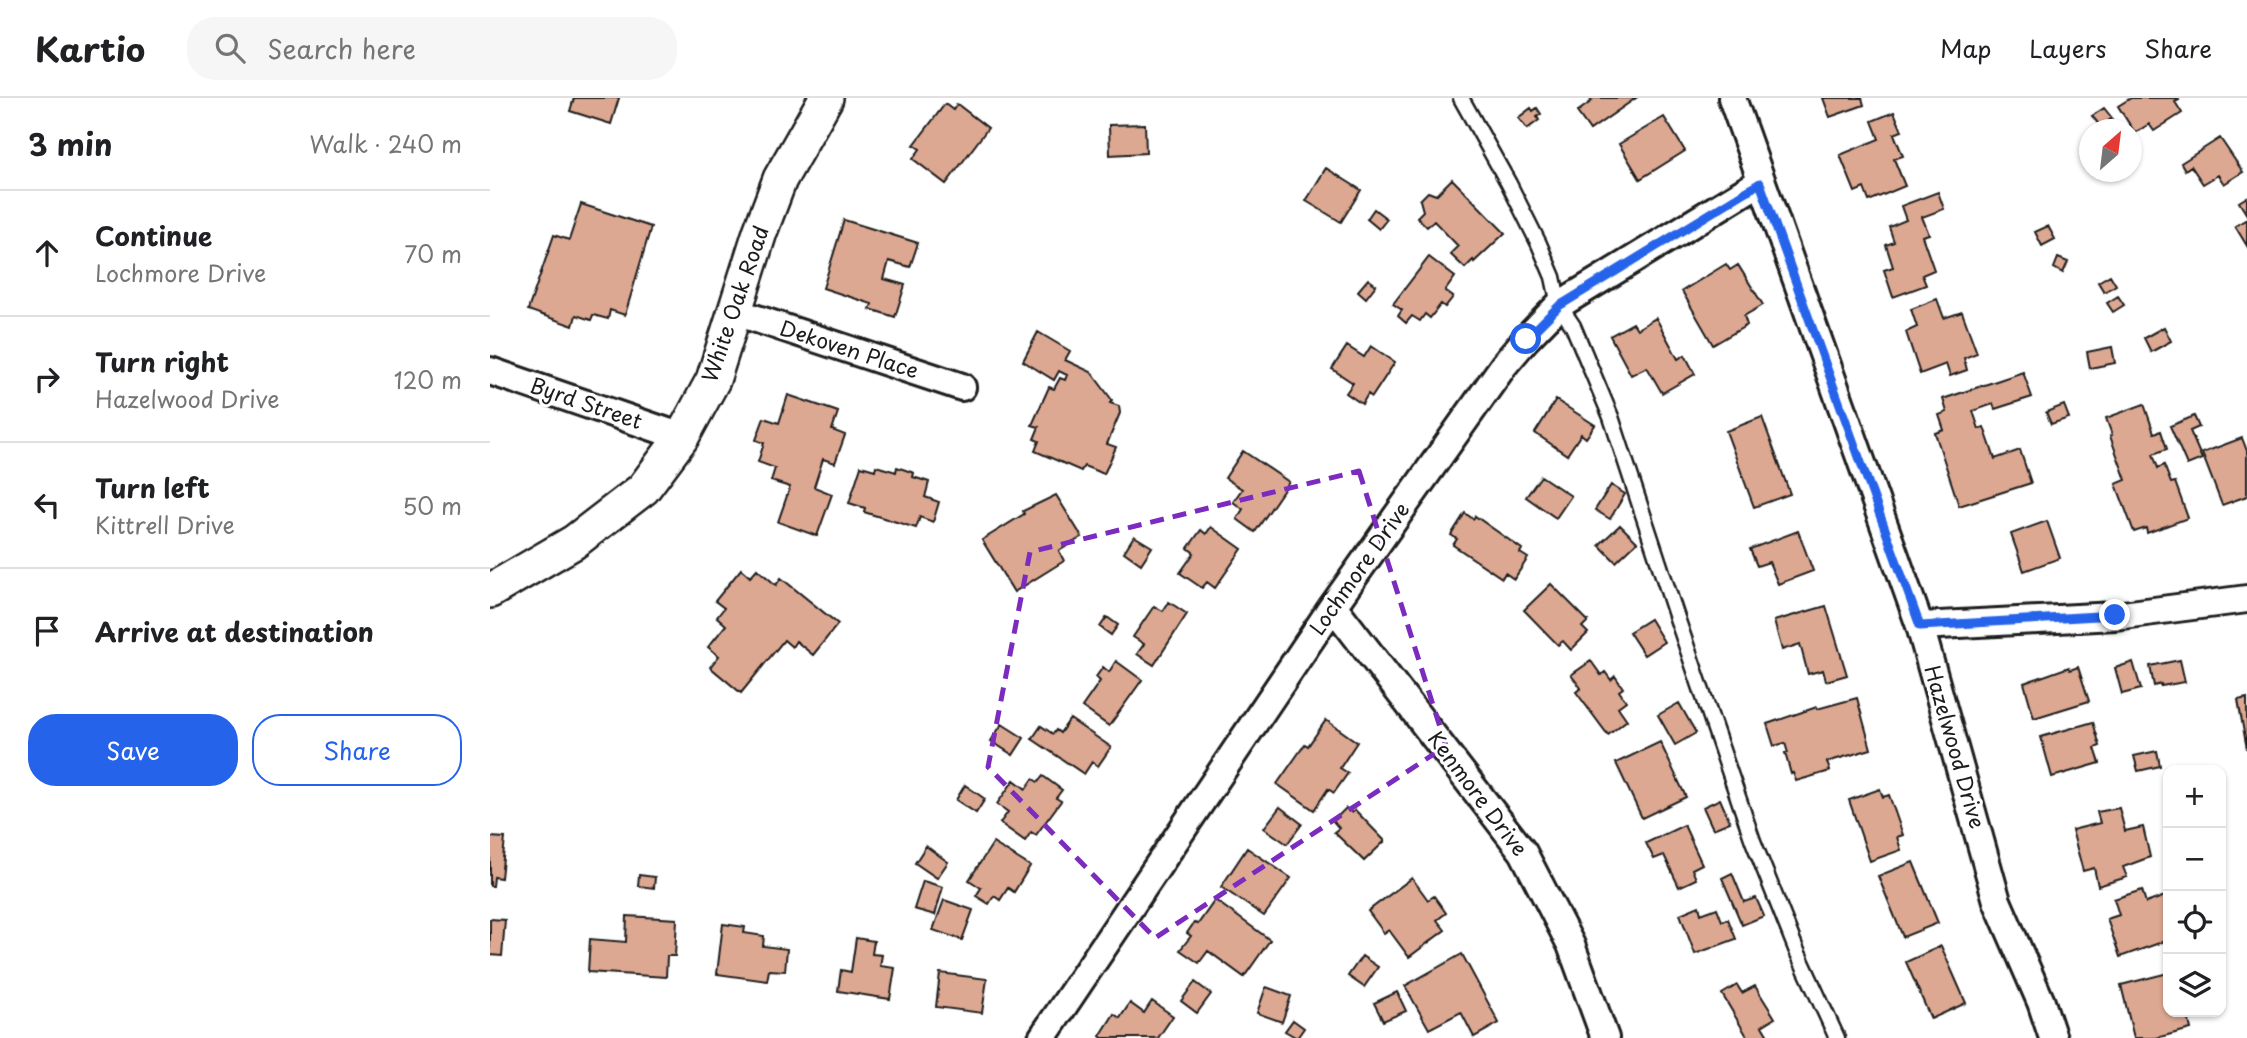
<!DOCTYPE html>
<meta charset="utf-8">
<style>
:root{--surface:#fff;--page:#f6f6f6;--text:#202124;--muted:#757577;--line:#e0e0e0;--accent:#2563eb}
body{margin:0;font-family:"Playpen Sans",sans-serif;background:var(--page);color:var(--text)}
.controls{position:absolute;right:21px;bottom:21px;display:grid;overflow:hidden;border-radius:14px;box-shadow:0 2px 5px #0004}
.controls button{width:63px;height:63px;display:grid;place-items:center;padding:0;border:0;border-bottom:2px solid var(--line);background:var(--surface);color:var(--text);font:35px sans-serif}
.compass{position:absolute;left:1589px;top:21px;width:63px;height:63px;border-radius:50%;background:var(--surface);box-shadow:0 2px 5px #0004;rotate:28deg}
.stop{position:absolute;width:21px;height:21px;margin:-16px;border:5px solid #2563eb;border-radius:50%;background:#fff}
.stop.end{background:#2563eb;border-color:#fff;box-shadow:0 2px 7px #0008}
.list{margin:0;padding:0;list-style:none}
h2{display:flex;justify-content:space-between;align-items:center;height:91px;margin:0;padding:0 28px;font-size:30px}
h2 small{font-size:23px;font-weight:400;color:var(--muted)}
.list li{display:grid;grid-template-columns:46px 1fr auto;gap:21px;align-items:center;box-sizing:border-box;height:126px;padding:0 28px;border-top:2px solid var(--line)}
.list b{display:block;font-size:26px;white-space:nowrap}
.list p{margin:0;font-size:23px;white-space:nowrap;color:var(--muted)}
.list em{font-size:23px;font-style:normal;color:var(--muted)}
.actions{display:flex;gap:14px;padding:21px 28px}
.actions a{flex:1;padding:16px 0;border:2px solid var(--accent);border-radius:28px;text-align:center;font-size:24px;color:var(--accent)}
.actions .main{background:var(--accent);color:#fff}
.icon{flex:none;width:38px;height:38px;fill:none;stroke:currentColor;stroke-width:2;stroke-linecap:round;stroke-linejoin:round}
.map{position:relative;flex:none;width:1757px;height:940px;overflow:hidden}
header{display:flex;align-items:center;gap:42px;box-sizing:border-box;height:98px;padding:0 35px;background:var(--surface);border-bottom:2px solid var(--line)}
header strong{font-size:33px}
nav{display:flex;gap:38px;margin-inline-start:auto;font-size:24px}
.search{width:490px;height:63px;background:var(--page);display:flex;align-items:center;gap:18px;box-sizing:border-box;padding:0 24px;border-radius:28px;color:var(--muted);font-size:26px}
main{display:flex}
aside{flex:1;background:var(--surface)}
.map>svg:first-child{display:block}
</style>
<header>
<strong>Kartio</strong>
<div class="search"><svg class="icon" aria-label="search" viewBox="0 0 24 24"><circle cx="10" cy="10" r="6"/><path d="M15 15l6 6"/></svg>Search here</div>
<nav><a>Map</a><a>Layers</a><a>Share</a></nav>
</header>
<main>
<aside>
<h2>3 min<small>Walk · 240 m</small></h2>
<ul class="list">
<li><svg class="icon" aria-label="ahead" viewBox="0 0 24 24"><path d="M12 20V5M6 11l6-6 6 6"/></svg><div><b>Continue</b><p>Lochmore Drive</p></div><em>70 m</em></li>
<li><svg class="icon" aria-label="right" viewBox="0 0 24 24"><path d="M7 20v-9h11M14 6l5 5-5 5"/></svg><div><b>Turn right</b><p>Hazelwood Drive</p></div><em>120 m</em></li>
<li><svg class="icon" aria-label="left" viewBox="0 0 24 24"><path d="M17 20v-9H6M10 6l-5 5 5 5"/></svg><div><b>Turn left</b><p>Kittrell Drive</p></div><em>50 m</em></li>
<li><svg class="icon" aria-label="arrive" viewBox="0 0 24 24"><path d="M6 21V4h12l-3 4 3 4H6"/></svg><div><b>Arrive at destination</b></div></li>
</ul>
<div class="actions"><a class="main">Save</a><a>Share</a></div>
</aside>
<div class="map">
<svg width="1757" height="940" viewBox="0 0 1757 940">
<rect width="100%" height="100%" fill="#fff"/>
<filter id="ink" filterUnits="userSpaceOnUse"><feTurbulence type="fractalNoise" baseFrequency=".0143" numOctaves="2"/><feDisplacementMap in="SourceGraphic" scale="14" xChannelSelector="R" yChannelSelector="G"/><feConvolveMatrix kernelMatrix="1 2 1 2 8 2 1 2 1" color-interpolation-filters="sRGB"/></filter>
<g filter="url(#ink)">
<path fill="#dda892" stroke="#1c1c1c" stroke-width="2" d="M84 0H129L121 26 80 13Z
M1099 0H1146L1100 32 1087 14 1102 3Z
M1333 0H1372L1374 7 1340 19Z
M1641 0H1688L1689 2 1685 4 1692 15 1664 33 1659 26 1645 35 1628 8Z
M455 6 463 12 467 6 498 30 456 86 423 61 430 51 424 47Z
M1041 10 1043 13 1047 10 1051 16 1047 19 1049 22 1037 31 1028 20Z
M1614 10 1622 20 1611 29 1602 18Z
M1404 14 1412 33 1404 36 1413 58 1404 61 1415 88 1379 103 1374 90 1365 94 1350 57 1389 41 1382 23Z
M1174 19 1195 53 1150 81 1129 46Z
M655 26 656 55 620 57 619 27Z
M1730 40 1753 74 1734 86 1728 77 1713 86 1701 68 1695 72 1691 65Z
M836 70 871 92 851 124 816 103Z
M962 81 1015 135 984 164 983 162 975 170 960 156 968 148 944 123 937 129 927 119 933 113 930 102 938 94 946 97Z
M1448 94 1454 111 1432 119 1439 136 1432 138 1444 172 1432 177 1436 187 1403 199 1394 172 1403 169 1396 147 1404 144 1399 129 1416 122 1411 108Z
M1757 99V117L1749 104Z
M91 106 161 129 135 217 120 212 118 221 103 217 101 222 86 217 83 228 38 212 64 137 79 142Z
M884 111 897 121 889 131 877 121Z
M1757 121V148L1745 128Z
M354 122 428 145 420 169 399 163 394 181 415 187 405 219 380 211 382 206 333 190Z
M1558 128 1565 141 1552 148 1545 134Z
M939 159 965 179 955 193 963 199 955 209 951 206 940 220 935 216 930 223 922 218 916 225 908 218 912 212 903 206Z
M1568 160 1578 164 1573 175 1564 170Z
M1236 166 1240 172 1248 167 1273 207 1254 218 1257 227 1223 247 1192 193Z
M1620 177 1626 187 1614 194 1608 184Z
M878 181 886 187 876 200 868 193Z
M1628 198 1634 207 1623 214 1617 205Z
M1447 201 1454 220 1472 214 1487 255 1474 260 1477 272 1460 278 1456 266 1430 276 1416 234 1427 229 1421 211Z
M1166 220 1188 261 1195 257 1205 276 1172 295 1157 269 1141 277 1120 238 1143 225 1147 231Z
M1674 229 1681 243 1661 254 1654 240Z
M548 234 580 253 575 262 601 274 622 302 620 305 629 308 630 315 617 346 626 349 614 376 594 368 591 373 545 353 549 343 544 341 549 329 542 327 559 289 564 291 570 280 575 282 577 277 569 273 564 282 533 263Z
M857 248 874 259 881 248 905 264 882 299 878 296 872 306 856 295 863 285 842 271Z
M1622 249 1625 265 1600 270 1597 254Z
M1533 274 1542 299 1508 310 1505 311 1503 306 1483 313 1489 331 1494 329 1505 361 1530 352 1541 385 1469 408 1445 335 1454 332 1449 317 1457 314 1453 301Z
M298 297 348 314 342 332 355 337 345 365 333 361 324 389 342 396 327 438 288 424 300 389 281 383 285 370 268 364 274 345 266 342 274 320 289 325Z
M1066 302 1105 327 1096 340 1091 336 1077 357 1045 335Z
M1654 306 1664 335 1671 333 1677 351 1663 356 1668 370 1674 367 1681 385 1685 384 1698 420 1657 435 1656 430 1644 434 1626 386 1636 382 1620 338 1622 337 1616 320Z
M1574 307 1579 320 1561 326 1556 314Z
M1704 318 1709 329 1700 333 1712 361 1697 367 1680 328Z
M1272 319 1300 396 1264 409 1236 333Z
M1752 340 1757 353V398L1732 407 1712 355Z
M753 353 799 384 765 434 747 421 753 411 743 404 752 391 735 380Z
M371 368 385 372 386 368 406 374 407 369 424 375 423 379 439 384 435 399 449 404 443 424 430 419 426 430 374 414 375 410 359 405Z
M1051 378 1081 398 1066 420 1036 399Z
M1121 387 1135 396 1120 421 1105 412Z
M566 397 592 439 569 453 574 463 524 494 492 442 534 416 533 413Z
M975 415 983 421 985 418 1032 451 1030 455 1038 460 1024 481 1015 475 1012 480 963 447 967 441 961 437Z
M1557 423 1570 460 1534 473 1521 436Z
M1130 427 1147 444 1126 464 1109 447Z
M721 429 752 451 725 490 717 484 712 490 690 475 704 455 698 450 711 432 716 436Z
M1308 433 1323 473 1288 486 1279 464 1267 468 1260 451Z
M644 438 662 449 651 466 634 454Z
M251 471 260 479 267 471 286 487 291 480 348 526 323 557 306 543 302 549 294 542 251 595 220 569 229 558 218 549 236 527 227 519 234 510 225 503Z
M1061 486 1098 523 1092 529 1098 535 1081 552 1073 543 1068 547 1034 512Z
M679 504 697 516 664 567 647 556 654 546 643 539 664 508 673 513Z
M1336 508 1357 577 1336 583 1333 572 1318 576 1310 546 1292 552 1284 523Z
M617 519 628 527 621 537 610 529Z
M1160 521 1174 544 1154 557 1139 534Z
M1690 562 1695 584 1671 588V586L1664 588 1660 568Z
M626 563 652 582 619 628 592 609 610 583 606 579 613 569 619 574Z
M1101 563 1111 577 1115 574 1121 582 1125 578 1133 590 1129 593 1136 603 1128 609 1137 622 1118 637 1086 594 1091 590 1081 577Z
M1643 564 1651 591 1632 596 1625 570Z
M1579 569 1580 572 1588 569 1599 603 1544 620 1534 585Z
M1367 600 1381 651 1337 664 1340 673 1306 683 1303 675 1301 676 1295 655H1298L1295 645 1284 648 1277 626 1327 609V611Z
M1757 600V651L1748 602Z
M1189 605 1206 635 1185 647 1168 617Z
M580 621 621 649 608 668 602 664 594 676 542 641 551 628 563 636 566 632 570 635Z
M836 622 867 644 850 670 858 675 844 695 838 691 824 712 787 686 815 646 818 648Z
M1603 624 1610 648 1605 650 1610 665 1562 679 1551 639Z
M512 626 534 640 523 657 501 643Z
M1170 644 1196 699 1152 720 1126 665Z
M1667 653 1670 668 1648 673 1644 658Z
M553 678 572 692 566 700 571 703 546 737 541 734 535 743 510 725 518 714 507 706 524 682 536 691 543 681 548 684Z
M475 687 495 701 486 715 466 702Z
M1390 691 1393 699 1399 697 1413 737 1407 739 1411 752 1380 763 1359 702Z
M1230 701 1240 724 1223 731 1213 709Z
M790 709 812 726 797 746 774 730Z
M856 710 862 715 865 712 895 743 874 763 844 734 849 730 843 723Z
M1629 710 1635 733 1653 729 1660 759 1633 769 1637 779 1608 788 1604 770 1593 773 1582 732 1610 725 1607 714Z
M1194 727 1212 766 1202 771 1206 781 1189 789 1174 757 1164 761 1156 745Z
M0 739 15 740 11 780 4 779 3 788H0Z
M503 745 540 768 524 794 518 790 510 802 504 798 499 806 486 798 491 790 479 782Z
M436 748 458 764 447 780 425 765Z
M757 750 801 780 774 818 731 789Z
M1423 764 1448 825 1413 839 1388 778Z
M1242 775 1254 804 1266 800 1274 818 1252 827 1232 780Z
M149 777 165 779 164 790 148 788Z
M922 780 938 802 944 798 956 815 947 822 955 832 919 859 899 832 894 835 878 813Z
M433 783 453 789 445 817 424 811Z
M1652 792 1656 805 1678 797V842L1630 859 1617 821 1629 817 1624 801Z
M454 802 483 812 472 842 443 832Z
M725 802 780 842 754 879 718 853 709 865 690 852 701 838 697 835 704 825 708 826Z
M1209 808 1211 816 1227 810 1232 823 1238 821 1246 841 1205 856 1190 816Z
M137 818 187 821 185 858H177L176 879 98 874 100 841 136 844Z
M0 821 15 822 12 858 0 857Z
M233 826 255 829 254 835 274 838 273 848 297 851 295 873 279 872 277 883 227 876Z
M366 840 384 843 382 856 392 857 390 868 405 870 400 901 348 893 351 872 361 874Z
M1451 848 1476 905 1441 921 1416 864Z
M972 856 1009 925 984 939 971 914 939 931 915 888Z
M872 858 888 869 874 889 858 878Z
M450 875 497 881 492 915 446 909Z
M1678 875V914H1697L1701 931 1666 940H1644L1631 887Z
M705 884 721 896 707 915 691 903Z
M1247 887 1252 895 1265 888 1285 920 1272 928 1278 938 1275 940H1258L1232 896Z
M776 889 801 898 792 924 767 915Z
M907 894 916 913 893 923 884 905Z
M662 903 683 918 668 940H612L610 938 624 916 630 920 640 905 654 915Z
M803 922 814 930 807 940 795 933Z"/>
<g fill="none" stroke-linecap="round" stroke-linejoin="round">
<defs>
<path id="service" d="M971 0 1019 86 1049 146 1063 179 1069 207 1083 228 1121 319 1188 523 1263 743 1306 851 1347 940"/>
<path id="minor" d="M1242 0 1430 528 1507 803 1551 904 1563 940
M246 214 472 289
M0 273 192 339
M843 508 1033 754 1081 847 1115 940
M1430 528 1625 518 1757 501
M552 940 843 508 1014 267 1036 241 1069 207 1270 84"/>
<path id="tertiary" d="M0 493 84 444 153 391 192 339 223 282 270 134 290 81 336 0"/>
</defs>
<use href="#service" stroke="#1c1c1c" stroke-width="19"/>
<use href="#minor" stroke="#1c1c1c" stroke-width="32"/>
<use href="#tertiary" stroke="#1c1c1c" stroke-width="38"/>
<use href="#service" stroke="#fff" stroke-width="14"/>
<use href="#minor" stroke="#fff" stroke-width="26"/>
<use href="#tertiary" stroke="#fff" stroke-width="33"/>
</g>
</g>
<g fill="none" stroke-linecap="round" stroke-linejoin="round" filter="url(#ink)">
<path stroke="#2563eb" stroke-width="9" d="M1036 241 1069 208 1270 85 1430 528 1625 517"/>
</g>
<path fill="none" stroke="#7b2cbf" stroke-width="5" stroke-dasharray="14 9" stroke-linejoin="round" d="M869 373 956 648 665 840 498 669 540 454Z"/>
<g text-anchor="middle" stroke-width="6" stroke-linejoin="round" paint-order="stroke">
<g font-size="21" fill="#1c1c1c" stroke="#fff">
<text transform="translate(246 206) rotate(-71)" y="7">White Oak Road</text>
<text transform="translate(359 252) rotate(18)" y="7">Dekoven Place</text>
<text transform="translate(96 306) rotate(19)" y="7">Byrd Street</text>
<text transform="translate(870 471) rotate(-55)" y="7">Lochmore Drive</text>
<text transform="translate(1464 649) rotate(74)" y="7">Hazelwood Drive</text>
<text transform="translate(987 696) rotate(53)" y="7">Kenmore Drive</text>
</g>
</g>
</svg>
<div class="controls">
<button>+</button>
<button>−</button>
<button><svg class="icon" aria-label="locate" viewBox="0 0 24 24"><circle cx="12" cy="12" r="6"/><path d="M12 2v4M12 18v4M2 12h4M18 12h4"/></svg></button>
<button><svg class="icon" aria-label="layers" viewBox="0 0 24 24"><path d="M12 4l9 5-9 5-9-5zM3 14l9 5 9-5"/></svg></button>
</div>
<svg class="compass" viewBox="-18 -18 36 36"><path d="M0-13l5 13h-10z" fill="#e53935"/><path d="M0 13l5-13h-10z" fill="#757577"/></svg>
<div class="stop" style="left:1036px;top:241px"></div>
<div class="stop end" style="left:1625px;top:517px"></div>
</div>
</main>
